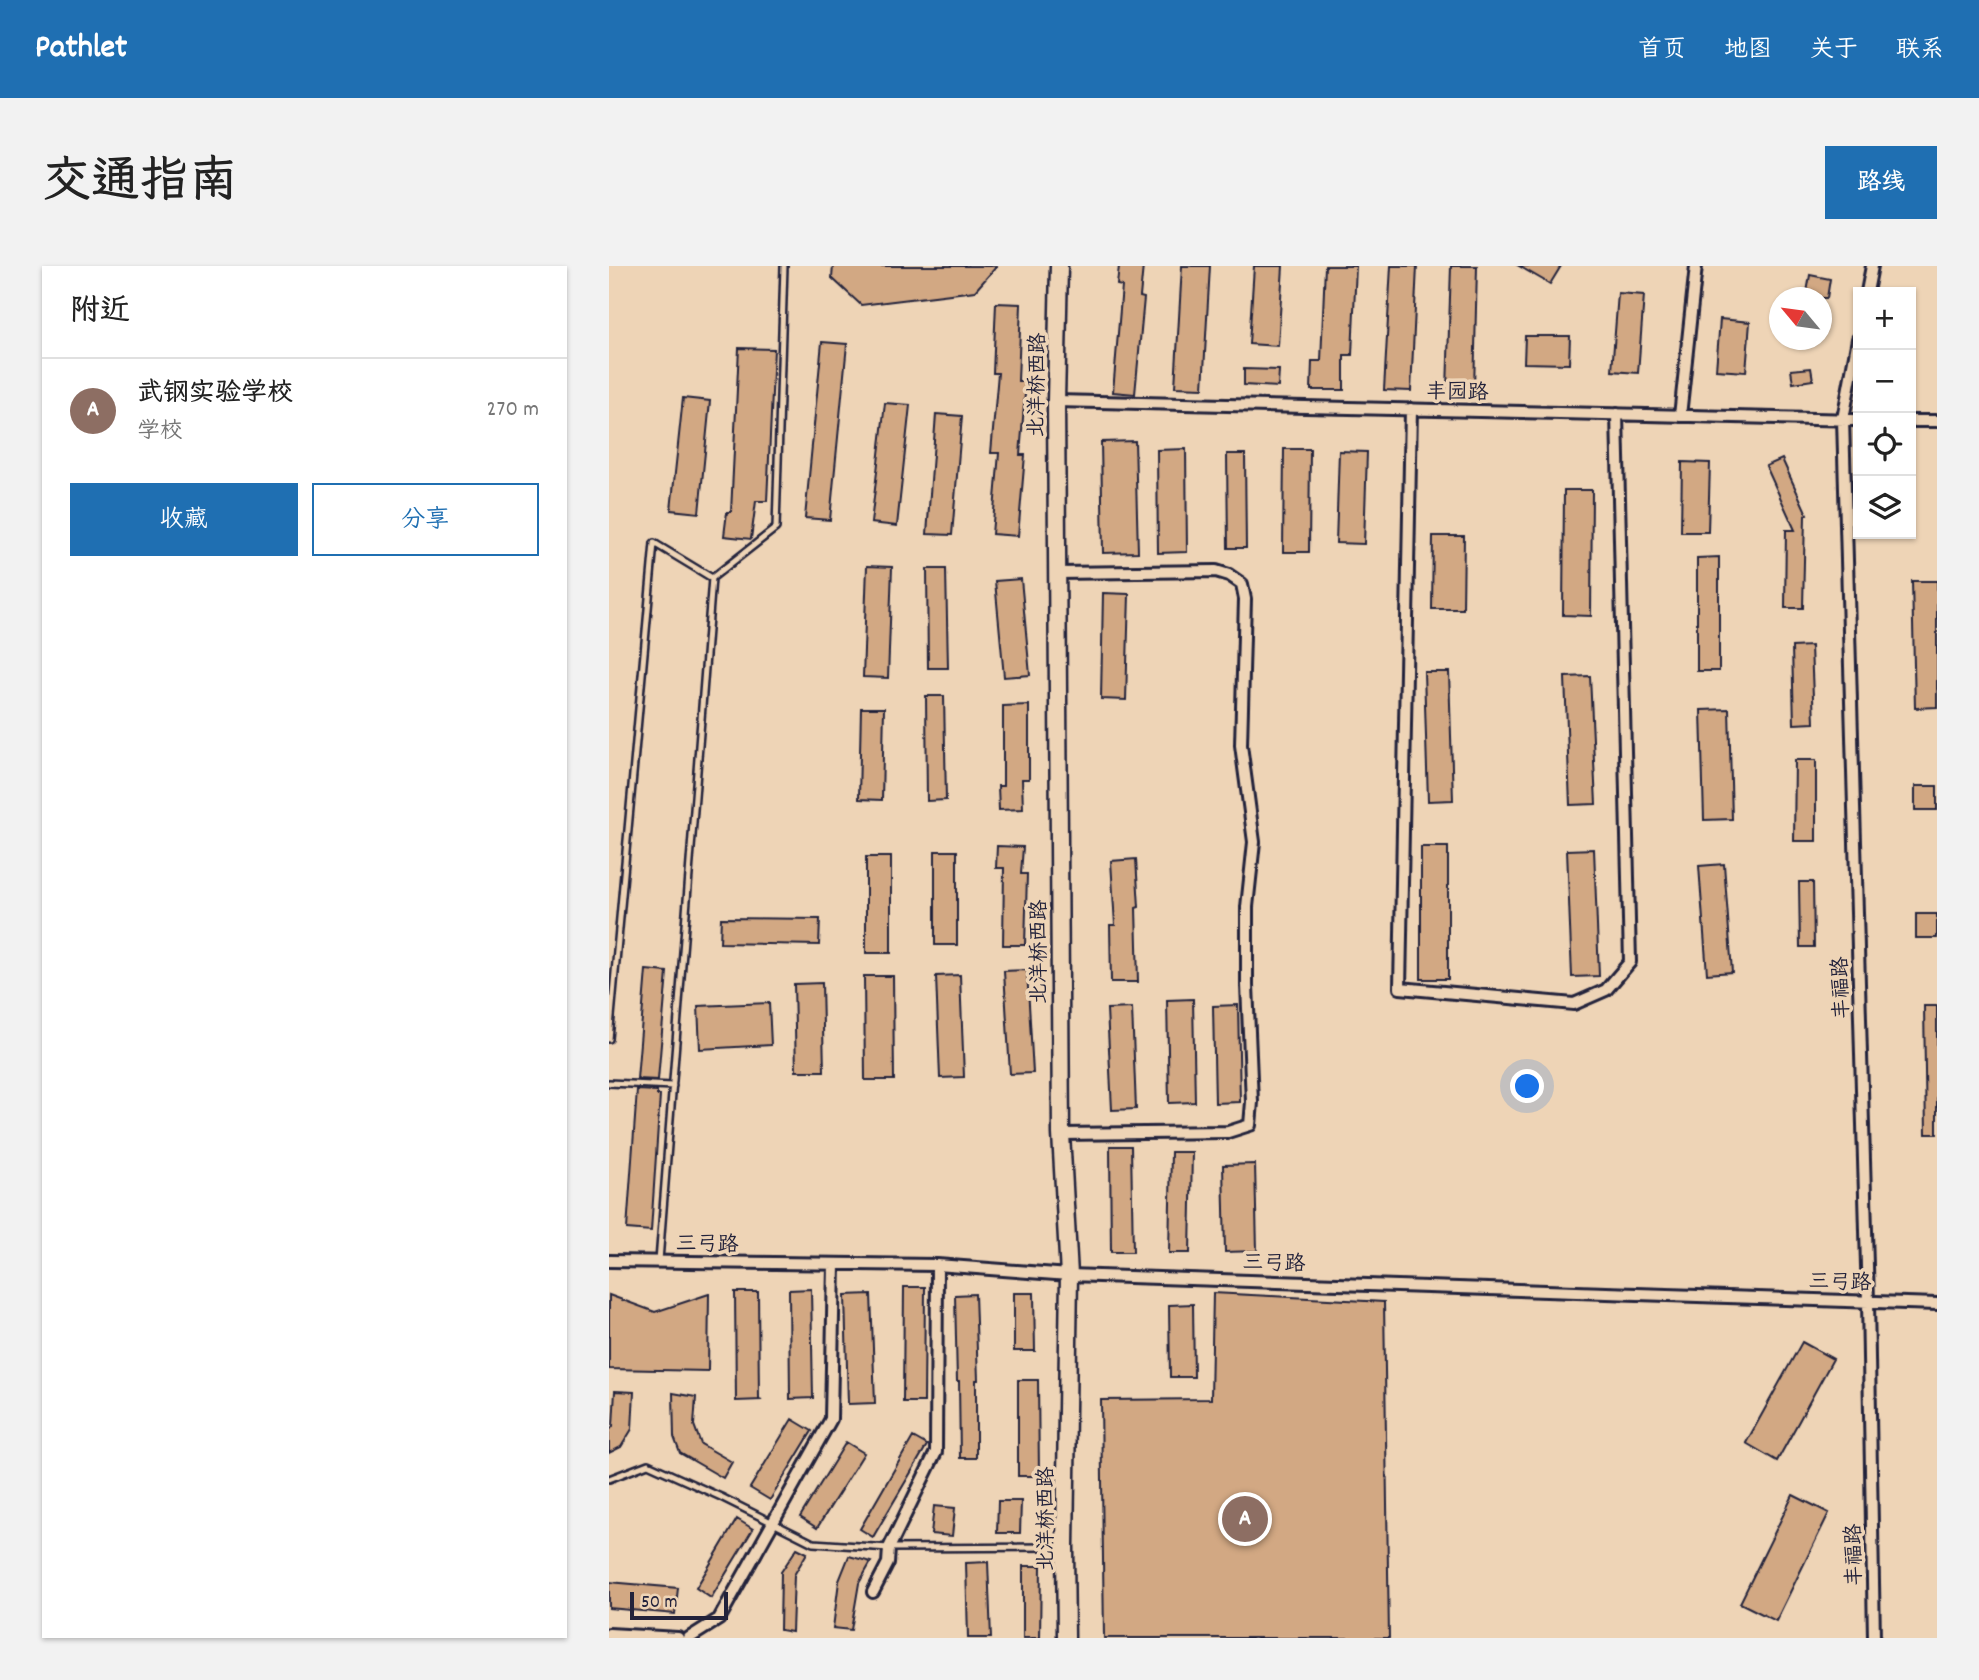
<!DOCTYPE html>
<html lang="zh">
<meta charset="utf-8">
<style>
:root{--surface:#fff;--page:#f2f2f2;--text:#222;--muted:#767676;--line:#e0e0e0;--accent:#1f6fb2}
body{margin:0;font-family:Dekko,"LXGW WenKai TC",sans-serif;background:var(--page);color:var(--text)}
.controls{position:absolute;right:21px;top:21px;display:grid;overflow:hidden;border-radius:0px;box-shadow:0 2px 5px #0004}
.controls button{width:63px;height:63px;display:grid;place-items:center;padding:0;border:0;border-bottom:2px solid var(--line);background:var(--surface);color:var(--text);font:35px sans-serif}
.compass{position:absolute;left:1160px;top:21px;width:63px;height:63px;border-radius:50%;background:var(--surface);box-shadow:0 2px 5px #0004;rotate:299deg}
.scale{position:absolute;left:21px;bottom:18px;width:98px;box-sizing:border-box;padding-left:7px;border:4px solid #22223b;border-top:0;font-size:19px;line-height:24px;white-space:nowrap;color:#22223b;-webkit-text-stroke:5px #eed4b6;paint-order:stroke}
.you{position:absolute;left:919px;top:821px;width:24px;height:24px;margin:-18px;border:5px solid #fff;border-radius:50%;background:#1a73e8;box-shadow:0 0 0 10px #1a73e833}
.badge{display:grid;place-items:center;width:46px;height:46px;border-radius:50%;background:var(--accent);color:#fff;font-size:23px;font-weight:700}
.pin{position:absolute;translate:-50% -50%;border:4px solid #fff;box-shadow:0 2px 7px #0006}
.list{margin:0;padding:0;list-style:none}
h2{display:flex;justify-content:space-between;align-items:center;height:91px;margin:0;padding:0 28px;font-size:30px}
h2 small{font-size:23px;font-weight:400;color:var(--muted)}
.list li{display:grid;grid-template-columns:46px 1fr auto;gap:21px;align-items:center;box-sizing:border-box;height:105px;padding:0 28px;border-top:2px solid var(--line)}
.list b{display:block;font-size:26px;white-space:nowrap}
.list p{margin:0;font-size:23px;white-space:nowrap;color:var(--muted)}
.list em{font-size:23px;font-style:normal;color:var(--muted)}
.actions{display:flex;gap:14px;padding:21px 28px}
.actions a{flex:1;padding:16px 0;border:2px solid var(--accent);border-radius:0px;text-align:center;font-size:24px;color:var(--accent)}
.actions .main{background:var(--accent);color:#fff}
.icon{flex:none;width:38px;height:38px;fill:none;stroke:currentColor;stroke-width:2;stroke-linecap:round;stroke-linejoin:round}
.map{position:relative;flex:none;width:1328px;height:1372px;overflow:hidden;border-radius:0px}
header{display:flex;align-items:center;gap:42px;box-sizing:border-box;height:98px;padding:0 35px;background:var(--accent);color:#fff}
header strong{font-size:33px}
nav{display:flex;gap:38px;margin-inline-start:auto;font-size:24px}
.intro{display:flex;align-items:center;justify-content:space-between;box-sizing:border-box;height:168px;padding:0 42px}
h1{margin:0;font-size:49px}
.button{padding:18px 32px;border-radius:0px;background:var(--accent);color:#fff;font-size:24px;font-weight:700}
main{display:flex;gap:42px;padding:0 42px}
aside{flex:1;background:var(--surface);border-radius:0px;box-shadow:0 2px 5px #0004}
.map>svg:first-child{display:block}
</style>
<header>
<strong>Pathlet</strong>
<nav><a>首页</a><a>地图</a><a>关于</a><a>联系</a></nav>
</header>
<div class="intro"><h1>交通指南</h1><a class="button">路线</a></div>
<main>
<aside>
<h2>附近<small></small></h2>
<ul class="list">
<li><span class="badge" style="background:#8d6e63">A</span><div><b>武钢实验学校</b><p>学校</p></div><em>270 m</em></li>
</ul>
<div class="actions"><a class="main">收藏</a><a>分享</a></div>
</aside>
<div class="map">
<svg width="1328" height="1372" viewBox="0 0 1328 1372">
<rect width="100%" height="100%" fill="#eed4b6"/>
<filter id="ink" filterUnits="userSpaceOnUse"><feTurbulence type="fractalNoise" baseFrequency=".0143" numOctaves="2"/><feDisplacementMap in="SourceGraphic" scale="14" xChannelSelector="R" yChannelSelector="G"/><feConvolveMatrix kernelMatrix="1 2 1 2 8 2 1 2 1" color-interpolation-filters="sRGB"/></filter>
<g filter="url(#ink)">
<path fill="#d2a883" stroke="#22223b" stroke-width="2" d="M224 0H388L366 25 252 39 223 12Z
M510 0H534L531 31 535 32 526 128 504 126 513 20 508 19Z
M573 0H601L594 122 566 121Z
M645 0H674L669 80 640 78Z
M716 0H747L743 89H735V124H702L703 95H712Z
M782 0H808L802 125 775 124Z
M842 0H868L865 125 838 124Z
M910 0H952L941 18Z
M1201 9 1221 13 1218 32H1197Z
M1009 27 1035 29 1029 107 1003 105Z
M387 37 412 38 409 115H417L411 189H416L409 270 383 268 390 187H382L389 107H384Z
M1111 53 1141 56 1137 106 1107 104Z
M916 70H961L960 98 915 97Z
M213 76 238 78 221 254 196 252Z
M130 82 165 83 158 235H147L142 273 115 270 118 246H122Z
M1202 102 1204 114 1184 117 1182 104Z
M635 103 670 104 669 121 635 119Z
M74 132 101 135 90 247 62 244Z
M276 137 301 139 288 260 262 257Z
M327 148 353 150 343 269 318 268Z
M526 175 529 286 494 287 492 176Z
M577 183 578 286 549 287 548 184Z
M675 183H701L700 286H674Z
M730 185 758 186 755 278 727 277Z
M618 188H636L637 282H619Z
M1173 193 1198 248 1196 249 1194 342H1176L1177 264H1186L1157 200Z
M1073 196 1101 197 1099 266H1072Z
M955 224H983L982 350 954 349Z
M824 270H855L854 343H823Z
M1110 291V405H1088V292Z
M258 300 283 301 279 412 254 411Z
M318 303H337L339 402H319Z
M412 313 421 409 395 411 386 315Z
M1303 315H1328V441L1306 442Z
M494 327 520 328 517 434 492 433Z
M1202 380 1205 457 1185 458 1183 381Z
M815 406H840L844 534 819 535Z
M981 410 987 538 961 539 956 411Z
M317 430H335L337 534 318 535Z
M420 439V513H413L414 543 390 544 389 520H394V440Z
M252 442H275L273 534 250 533Z
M1120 443 1123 553 1095 554 1092 444Z
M1186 494H1207V575H1185Z
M1306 520H1328V544H1306Z
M388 580 414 581 412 608H418L416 679H394L395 602H387Z
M812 581H839V713H812Z
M985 583 990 710 963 711 958 584Z
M326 585H348V679H326Z
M257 591H282V687H257Z
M527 593 530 641 527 642 529 716H502L501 659H506L502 595Z
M1115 598 1123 706 1098 708 1090 600Z
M1190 616H1204L1205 681H1191Z
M1307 648H1328V672H1307Z
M112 652 211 653 210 679 111 677Z
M37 704 58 706 49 814 28 813Z
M418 704 424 807 401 808 395 705Z
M351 709 355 811 331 812 327 710Z
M255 710H284L285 814H256Z
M213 717 215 805H187L185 718Z
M584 733 586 836 560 837 558 734Z
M160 737 162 779 91 783 89 740Z
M629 739 631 836 606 837 604 740Z
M1315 740H1328V868H1317Z
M523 742 527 843 503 844 498 743Z
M28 824 48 825V829H51L42 965 18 963Z
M501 880H522L524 986H502Z
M562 886H583L581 987H560Z
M646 898 648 985 616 986 614 899Z
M295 1021H316L315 1136H294Z
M202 1023 204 1132 181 1133 180 1024Z
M126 1026H149L150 1133 153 1134 127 1135Z
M405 1027H425L426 1085H405Z
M604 1027 775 1036 780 1372H495L492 1134 602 1133Z
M100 1028 99 1105 0 1103V1029L46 1046Z
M262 1028 266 1137 239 1138 236 1029Z
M366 1028 369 1114H367V1192H351L350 1115H348L346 1029Z
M584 1038 585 1111H561L560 1039Z
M1193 1076 1224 1093 1168 1195 1137 1177Z
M409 1114H429L430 1210H409Z
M6 1125 25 1126 23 1163 12 1181 0 1187V1165L4 1160Z
M64 1127 87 1131 85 1159 92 1178 123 1196 114 1212 71 1187 65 1171Z
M183 1153 203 1165 161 1234 141 1222Z
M304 1171 318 1179 264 1271 251 1263Z
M237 1176 255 1187 208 1262 191 1251Z
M1184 1229 1220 1247 1167 1355 1131 1337Z
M389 1235H412L411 1267H388Z
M325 1240 346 1242 343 1270 322 1268Z
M128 1253 144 1263 102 1332 87 1322Z
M188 1282 198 1287 185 1309 183 1366 171 1364 172 1306Z
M240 1290 262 1296 250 1317 242 1364 224 1362 230 1315Z
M379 1296 382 1372H359L357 1297Z
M414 1300H432L431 1372H414Z
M0 1316 69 1322 66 1348 0 1342Z"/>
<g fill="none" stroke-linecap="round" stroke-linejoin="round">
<defs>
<path id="service" d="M0 773 45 277 103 312
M0 817 64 820
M50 995 103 312 167 262 175 0
M0 1213 39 1198 112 1231 204 1277 280 1282 452 1281"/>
<path id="minor" d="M1258 26 1263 0
M1249 73 1234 153 1259 1035 1265 1372
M447 135 1249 154
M802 143 791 722 965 738 997 724 1021 696 1008 148
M1071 150 1087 0
M1302 155H1328
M448 307 607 305 620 309 633 318 636 333 632 479 645 576 638 641V719L643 836 641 859 619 866 452 868
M0 995 328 999 460 1009 1328 1038
M264 1326 279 1297 280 1282 327 1186 328 999
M0 1368 69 1372
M80 1372 110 1353 222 1153 225 998"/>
<path id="secondary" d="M450 0 447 135 452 868 460 1009 456 1281 457 1372"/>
</defs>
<use href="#service" stroke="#22223b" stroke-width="10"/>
<use href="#minor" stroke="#22223b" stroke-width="16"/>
<use href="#secondary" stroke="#22223b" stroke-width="21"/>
<use href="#service" stroke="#eed4b6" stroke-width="5"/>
<use href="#minor" stroke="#eed4b6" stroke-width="10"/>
<use href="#secondary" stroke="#eed4b6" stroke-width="16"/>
</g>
</g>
<g text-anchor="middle" stroke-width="7" stroke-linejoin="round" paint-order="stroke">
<g font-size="21" fill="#22223b" stroke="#eed4b6">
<text transform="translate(427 119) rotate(-89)" y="7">北洋桥西路</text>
<text transform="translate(848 125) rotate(1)" y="7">丰园路</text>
<text transform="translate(429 686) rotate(-90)" y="7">北洋桥西路</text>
<text transform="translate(1231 722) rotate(-92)" y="7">丰福路</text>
<text transform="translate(98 977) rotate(1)" y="7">三弓路</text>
<text transform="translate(665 996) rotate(2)" y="7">三弓路</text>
<text transform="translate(1231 1015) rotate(2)" y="7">三弓路</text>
<text transform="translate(436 1253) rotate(-90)" y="7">北洋桥西路</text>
<text transform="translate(1244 1289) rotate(-91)" y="7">丰福路</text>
</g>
</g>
</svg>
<div class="controls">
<button>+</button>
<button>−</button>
<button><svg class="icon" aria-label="locate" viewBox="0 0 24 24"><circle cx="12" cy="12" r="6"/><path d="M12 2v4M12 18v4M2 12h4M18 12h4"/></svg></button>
<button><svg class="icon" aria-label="layers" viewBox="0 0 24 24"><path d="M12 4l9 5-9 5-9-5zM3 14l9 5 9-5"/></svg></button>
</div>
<svg class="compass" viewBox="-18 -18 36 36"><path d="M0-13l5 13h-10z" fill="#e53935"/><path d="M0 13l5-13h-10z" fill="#767676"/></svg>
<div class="scale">50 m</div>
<div class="you"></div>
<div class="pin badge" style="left:636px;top:1253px;background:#8d6e63">A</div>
</div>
</main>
